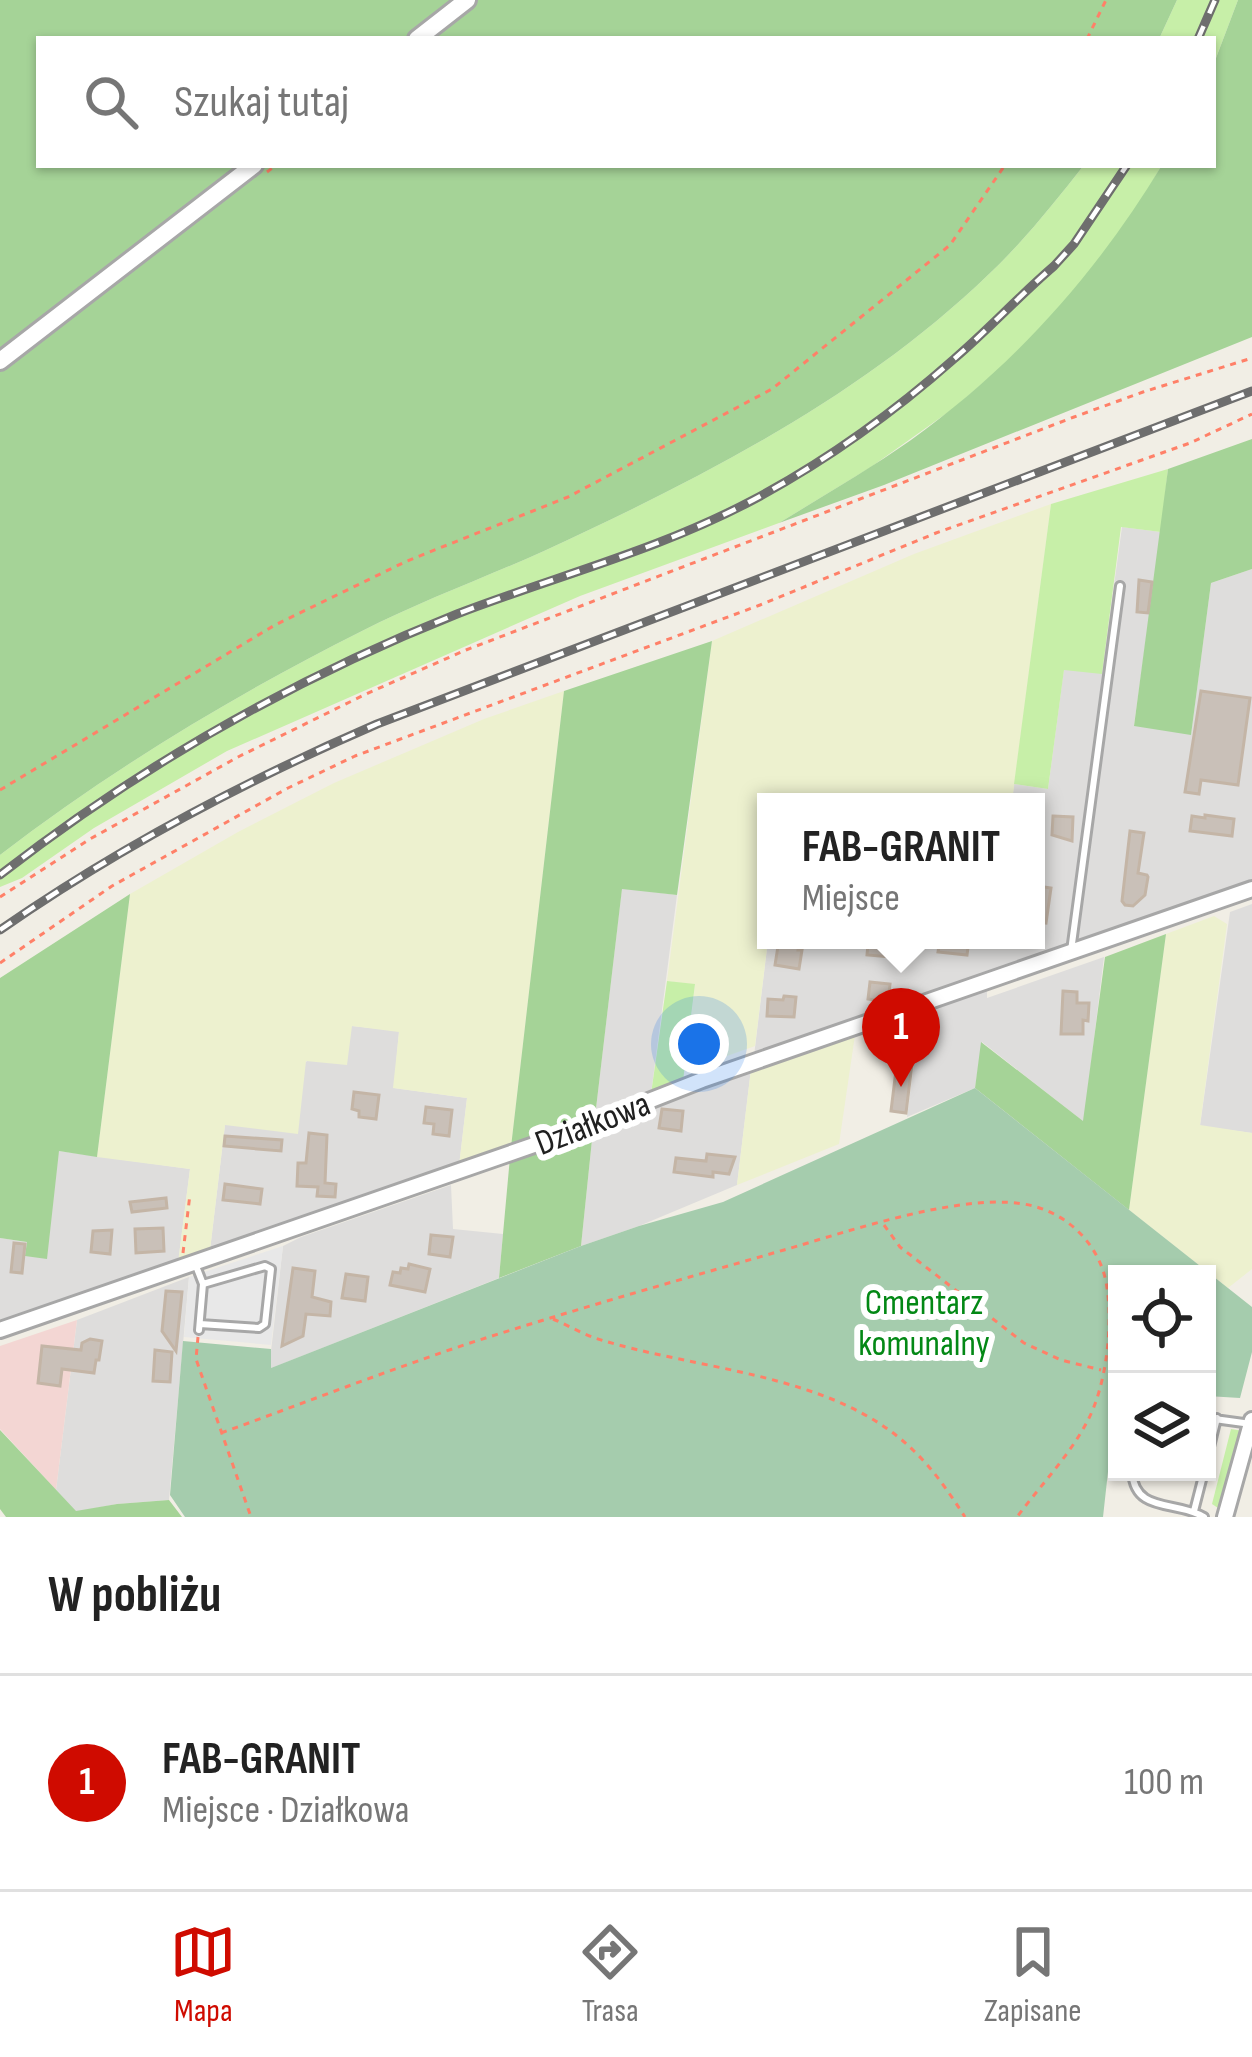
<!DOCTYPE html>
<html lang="pl">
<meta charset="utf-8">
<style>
:root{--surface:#fff;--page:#f2f2f2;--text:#222;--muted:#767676;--line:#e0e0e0;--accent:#cf0b00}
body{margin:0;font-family:"Sofia Sans Condensed",sans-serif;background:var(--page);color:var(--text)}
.controls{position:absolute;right:36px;bottom:36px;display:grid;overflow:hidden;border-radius:0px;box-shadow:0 3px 9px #0004}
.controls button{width:108px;height:108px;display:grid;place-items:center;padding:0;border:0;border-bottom:3px solid var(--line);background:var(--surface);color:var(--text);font:60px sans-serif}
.you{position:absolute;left:699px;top:1044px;width:42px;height:42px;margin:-30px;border:9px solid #fff;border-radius:50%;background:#1a73e8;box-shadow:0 0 0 18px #1a73e833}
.badge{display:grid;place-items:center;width:78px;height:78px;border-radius:50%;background:var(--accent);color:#fff;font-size:39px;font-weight:700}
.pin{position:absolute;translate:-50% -99px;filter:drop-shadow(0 3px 6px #0008)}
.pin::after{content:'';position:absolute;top:63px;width:42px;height:36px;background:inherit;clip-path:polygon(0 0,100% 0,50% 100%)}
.popup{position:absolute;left:757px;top:793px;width:288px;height:156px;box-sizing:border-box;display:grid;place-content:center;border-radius:0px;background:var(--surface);filter:drop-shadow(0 3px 9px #0005);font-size:39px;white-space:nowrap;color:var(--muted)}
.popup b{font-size:45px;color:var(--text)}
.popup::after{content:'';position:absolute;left:50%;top:100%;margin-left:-24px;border:24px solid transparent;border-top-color:var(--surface)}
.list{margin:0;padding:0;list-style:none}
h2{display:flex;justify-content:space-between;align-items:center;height:156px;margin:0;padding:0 48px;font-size:51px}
h2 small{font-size:39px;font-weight:400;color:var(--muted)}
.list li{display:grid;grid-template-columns:78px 1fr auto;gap:36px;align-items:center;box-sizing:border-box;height:216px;padding:0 48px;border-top:3px solid var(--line)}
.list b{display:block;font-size:45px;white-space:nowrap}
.list p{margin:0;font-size:39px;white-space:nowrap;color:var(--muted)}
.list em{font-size:39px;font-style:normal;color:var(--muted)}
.icon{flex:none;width:66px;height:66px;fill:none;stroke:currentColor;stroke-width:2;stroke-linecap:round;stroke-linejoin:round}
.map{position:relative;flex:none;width:1252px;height:1517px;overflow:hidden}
.search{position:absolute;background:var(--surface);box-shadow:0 3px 9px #0004;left:36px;right:36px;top:36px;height:132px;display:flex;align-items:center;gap:30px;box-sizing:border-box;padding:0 42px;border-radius:0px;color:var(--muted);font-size:45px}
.sheet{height:372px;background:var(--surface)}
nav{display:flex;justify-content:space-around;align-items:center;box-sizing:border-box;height:168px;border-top:3px solid var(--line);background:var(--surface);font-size:33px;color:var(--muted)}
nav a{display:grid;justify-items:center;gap:6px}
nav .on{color:var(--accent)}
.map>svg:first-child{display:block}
</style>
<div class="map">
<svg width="1252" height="1517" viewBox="0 0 1252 1517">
<rect width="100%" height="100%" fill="#f1eee5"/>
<path fill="#dedddc" d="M1122 527 1161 532 1134 725 1191 734 1211 583 1252 569V881L1026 964 754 1056 768 940H1036V802H1012L1014 784 1048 789 1064 669 1102 673Z
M622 888 677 895 651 1094 595 1117Z
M1252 904V1133L1200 1126 1230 912Z
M1104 957 1084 1122 982 1042 975 1088 907 1117 921 1010 987 987V998Z
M352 1026 399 1031 394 1088 467 1098 459 1166 210 1250 225 1125Z
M751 1069 737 1185 639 1226 581 1246 593 1130 652 1105Z
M59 1151 190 1169 178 1263 0 1326V1238L27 1242Z
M451 1185 453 1229 503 1234 499 1278 269 1369 283 1246 301 1237Z
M189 1277 169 1500 117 1504 76 1512 56 1490 77 1320Z"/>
<path fill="#f3d6d3" d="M77 1320 56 1490 0 1429V1346Z"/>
<path fill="#edf1cf" d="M1051 504 1012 802H766L768 940 755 1046 685 1071 695 985 667 981 712 641 914 554Z
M564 691 511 1147 459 1166 467 1098 393 1088 399 1032 352 1026 347 1065 306 1061 298 1134 225 1125 210 1250 178 1263 190 1169 97 1157 130 894 238 832 334 783 484 719Z
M1214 916 1227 924 1200 1125 1252 1133V1269L1228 1288 1129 1210 1166 934Z
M855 1035 839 1144 737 1185 751 1069Z"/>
<path fill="#c7efa8" d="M1177 0H1238L1213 66V39H1159Z
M1084 165H1162L1135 211 1090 272 1045 324 999 369 954 408 871 467 779 523 580 596 227 751 94 828 22 878 0 887V855C112 769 236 694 362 631 421 601 484 578 544 551 702 478 863 396 989 274 1024 241 1054 203 1084 165Z
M1168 469 1161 532 1121 527 1102 674 1064 670 1048 789 1014 784 1051 504Z
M667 981 695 984 683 1081 651 1094Z
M1231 1429 1243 1431 1223 1505 1218 1508 1212 1504Z"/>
<path fill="#a5d397" d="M0 0H1177L1159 39H39V165H1084C1054 203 1024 241 989 274 863 396 702 478 544 551 484 578 421 601 362 631 236 694 112 769 0 855Z
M1238 0H1252V337L884 485 779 523C823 496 868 470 911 440 1014 366 1097 273 1162 165H1213V66Z
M1252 439V569L1211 583 1191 735 1134 726 1168 469Z
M712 641 677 895 622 889 595 1117 511 1147 564 691Z
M130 894 97 1157 59 1151 47 1259 25 1256 27 1242 0 1238V978Z
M1166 934 1129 1210 975 1088 981 1042 1083 1121 1105 957Z
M593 1130 581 1246 499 1278 510 1157Z
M0 1430 76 1511 117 1504 169 1500 182 1517H6L0 1509Z"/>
<path fill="#a5ccad" d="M975 1088 1252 1307V1352L1240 1398 1207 1396V1274H1117V1390L1103 1517H185L170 1495 183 1341 271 1349V1368L581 1246 639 1226 723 1202Z"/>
<path fill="#e8e8e8" d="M283 1246 271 1345 184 1337 189 1277Z"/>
<path fill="#c9c0b8" stroke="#c4b5a6" stroke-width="3" d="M1139 580 1152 582 1148 613 1137 612Z
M1201 691 1250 698 1238 785 1201 780 1199 794 1185 792Z
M1205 815 1234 819 1232 836 1190 831 1192 816 1205 818Z
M1053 816 1073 817 1072 841 1052 835Z
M1130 831 1144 833 1138 873 1147 875 1148 877 1145 895 1133 906 1125 905 1122 901Z
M1037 886 1051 888 1046 923 1036 922Z
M779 940H799L798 950H802L799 969 775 965Z
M872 940 892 942 890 957 867 955 868 944H871Z
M940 940H969L967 955 938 952Z
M870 982 890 984 888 1002 868 999Z
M1063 991 1077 992V1003H1089L1088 1021 1083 1020V1034H1061Z
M784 996 796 997 794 1017 767 1016 768 999 783 1000Z
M897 1062 912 1064 906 1113 891 1111Z
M354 1092 379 1095 376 1119 359 1117V1111L352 1109Z
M426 1107 452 1110 449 1136 433 1134 434 1124 424 1123Z
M662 1109 683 1111 681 1131 659 1128Z
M309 1133 327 1135 325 1183 336 1184 335 1197 317 1196 318 1187 297 1186 298 1163H306Z
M225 1136 282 1140 281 1151 224 1146Z
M707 1154 735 1157 729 1174 713 1172V1177L674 1172 676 1158 706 1161Z
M225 1184 262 1189 260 1204 223 1200Z
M166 1198 167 1208 132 1212 130 1202Z
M163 1228 164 1251 136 1253 135 1229Z
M112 1230 110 1254 91 1252 93 1231Z
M431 1235 453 1237 450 1257 429 1254Z
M14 1243 25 1244 22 1273 11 1272Z
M409 1264 430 1269 425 1292 390 1285 393 1272 400 1273 401 1268 408 1269Z
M293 1268 315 1271 312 1297 331 1302 330 1316 306 1314 303 1336 282 1346Z
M346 1274 368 1277 365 1301 342 1298Z
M166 1291 182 1292 176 1351 162 1331Z
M90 1339 102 1341 99 1360H96L94 1373 62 1369 60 1386 38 1383 42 1346 81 1350 82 1343Z
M155 1350 172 1352 170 1382 153 1381Z"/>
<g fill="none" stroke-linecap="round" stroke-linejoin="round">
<defs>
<path id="service" d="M1071 951 1120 586
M196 1266 203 1284 199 1330
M200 1324 259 1328 265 1324 271 1269 265 1266 203 1284
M1207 1418 1251 1424
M1207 1459 1217 1418
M1132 1472C1135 1514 1176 1500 1204 1517
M1194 1511 1204 1472"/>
<path id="minor" d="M0 1330 557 1137 702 1080 1252 889
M1225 1517 1252 1420"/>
<path id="tertiary" d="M417 39 467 0
M0 361 254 165"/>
</defs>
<use href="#service" stroke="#a7a7a7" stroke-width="12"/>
<use href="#minor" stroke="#a7a7a7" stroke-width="20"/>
<use href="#tertiary" stroke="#a7a7a7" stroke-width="22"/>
<path stroke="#ff8068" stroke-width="3" stroke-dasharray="6 6" stroke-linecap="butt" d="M1087 39 1106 0
M267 172 276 165
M0 790 275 625 407 561 568 497 772 389 950 245 1005 165
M0 897 90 839 238 757 366 694 466 650 1074 417 1143 392 1252 358
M0 963 112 886 288 788 355 756 760 605 936 533 1190 443 1252 414
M884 1225 900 1247 1024 1343 1061 1360 1101 1370
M183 1253 190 1194
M553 1319C567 1325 581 1333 595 1338 697 1371 834 1372 914 1451 934 1470 950 1494 965 1517
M198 1337 196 1359 251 1517
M221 1433C304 1403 386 1371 470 1343 573 1310 679 1280 784 1250 847 1232 970 1189 1033 1206 1072 1216 1102 1249 1107 1288 1113 1327 1106 1387 1087 1422 1069 1456 1040 1486 1017 1517"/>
<use href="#service" stroke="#fff" stroke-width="6"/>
<use href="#minor" stroke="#fff" stroke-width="14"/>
<use href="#tertiary" stroke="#fff" stroke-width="16"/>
<defs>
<path id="rail" d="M1198 39 1215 0
M0 875C139 767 293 679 457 614 556 576 659 550 753 500 826 461 893 413 954 359 989 329 1019 296 1054 266L1074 244 1127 165
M0 930C118 848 245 781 377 724L1252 391"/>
</defs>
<use href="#rail" stroke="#6e6e6e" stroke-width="9"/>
<use href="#rail" stroke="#fff" stroke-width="4.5" stroke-dasharray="14" stroke-linecap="butt"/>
</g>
<g text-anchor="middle" stroke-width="12" stroke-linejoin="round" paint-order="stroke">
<g font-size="36" fill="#202020" stroke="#fff">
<text transform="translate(592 1122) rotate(-21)" y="13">Działkowa</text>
</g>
<g font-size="36" fill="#038815" stroke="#fff">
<text x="924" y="1314">Cmentarz<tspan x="924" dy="41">komunalny</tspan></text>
</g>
</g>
</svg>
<div class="controls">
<button><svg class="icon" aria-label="locate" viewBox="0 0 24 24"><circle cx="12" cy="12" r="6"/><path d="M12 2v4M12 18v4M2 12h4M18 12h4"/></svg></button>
<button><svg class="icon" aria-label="layers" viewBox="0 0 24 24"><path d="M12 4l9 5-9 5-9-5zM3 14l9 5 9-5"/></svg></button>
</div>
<div class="you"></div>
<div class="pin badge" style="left:901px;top:1087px">1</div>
<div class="popup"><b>FAB-GRANIT</b>Miejsce</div>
<div class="search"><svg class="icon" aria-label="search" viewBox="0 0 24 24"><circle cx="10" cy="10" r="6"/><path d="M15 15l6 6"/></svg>Szukaj tutaj</div>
</div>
<section class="sheet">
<h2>W pobliżu<small></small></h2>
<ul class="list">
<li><span class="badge">1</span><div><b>FAB-GRANIT</b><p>Miejsce · Działkowa</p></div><em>100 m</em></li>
</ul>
</section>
<nav>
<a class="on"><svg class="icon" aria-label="map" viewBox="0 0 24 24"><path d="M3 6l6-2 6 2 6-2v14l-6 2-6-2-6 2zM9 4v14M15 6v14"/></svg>Mapa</a>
<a><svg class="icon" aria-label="directions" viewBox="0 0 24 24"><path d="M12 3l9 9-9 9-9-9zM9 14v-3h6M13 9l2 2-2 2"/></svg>Trasa</a>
<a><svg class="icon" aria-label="saved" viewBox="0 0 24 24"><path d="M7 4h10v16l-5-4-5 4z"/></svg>Zapisane</a>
</nav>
